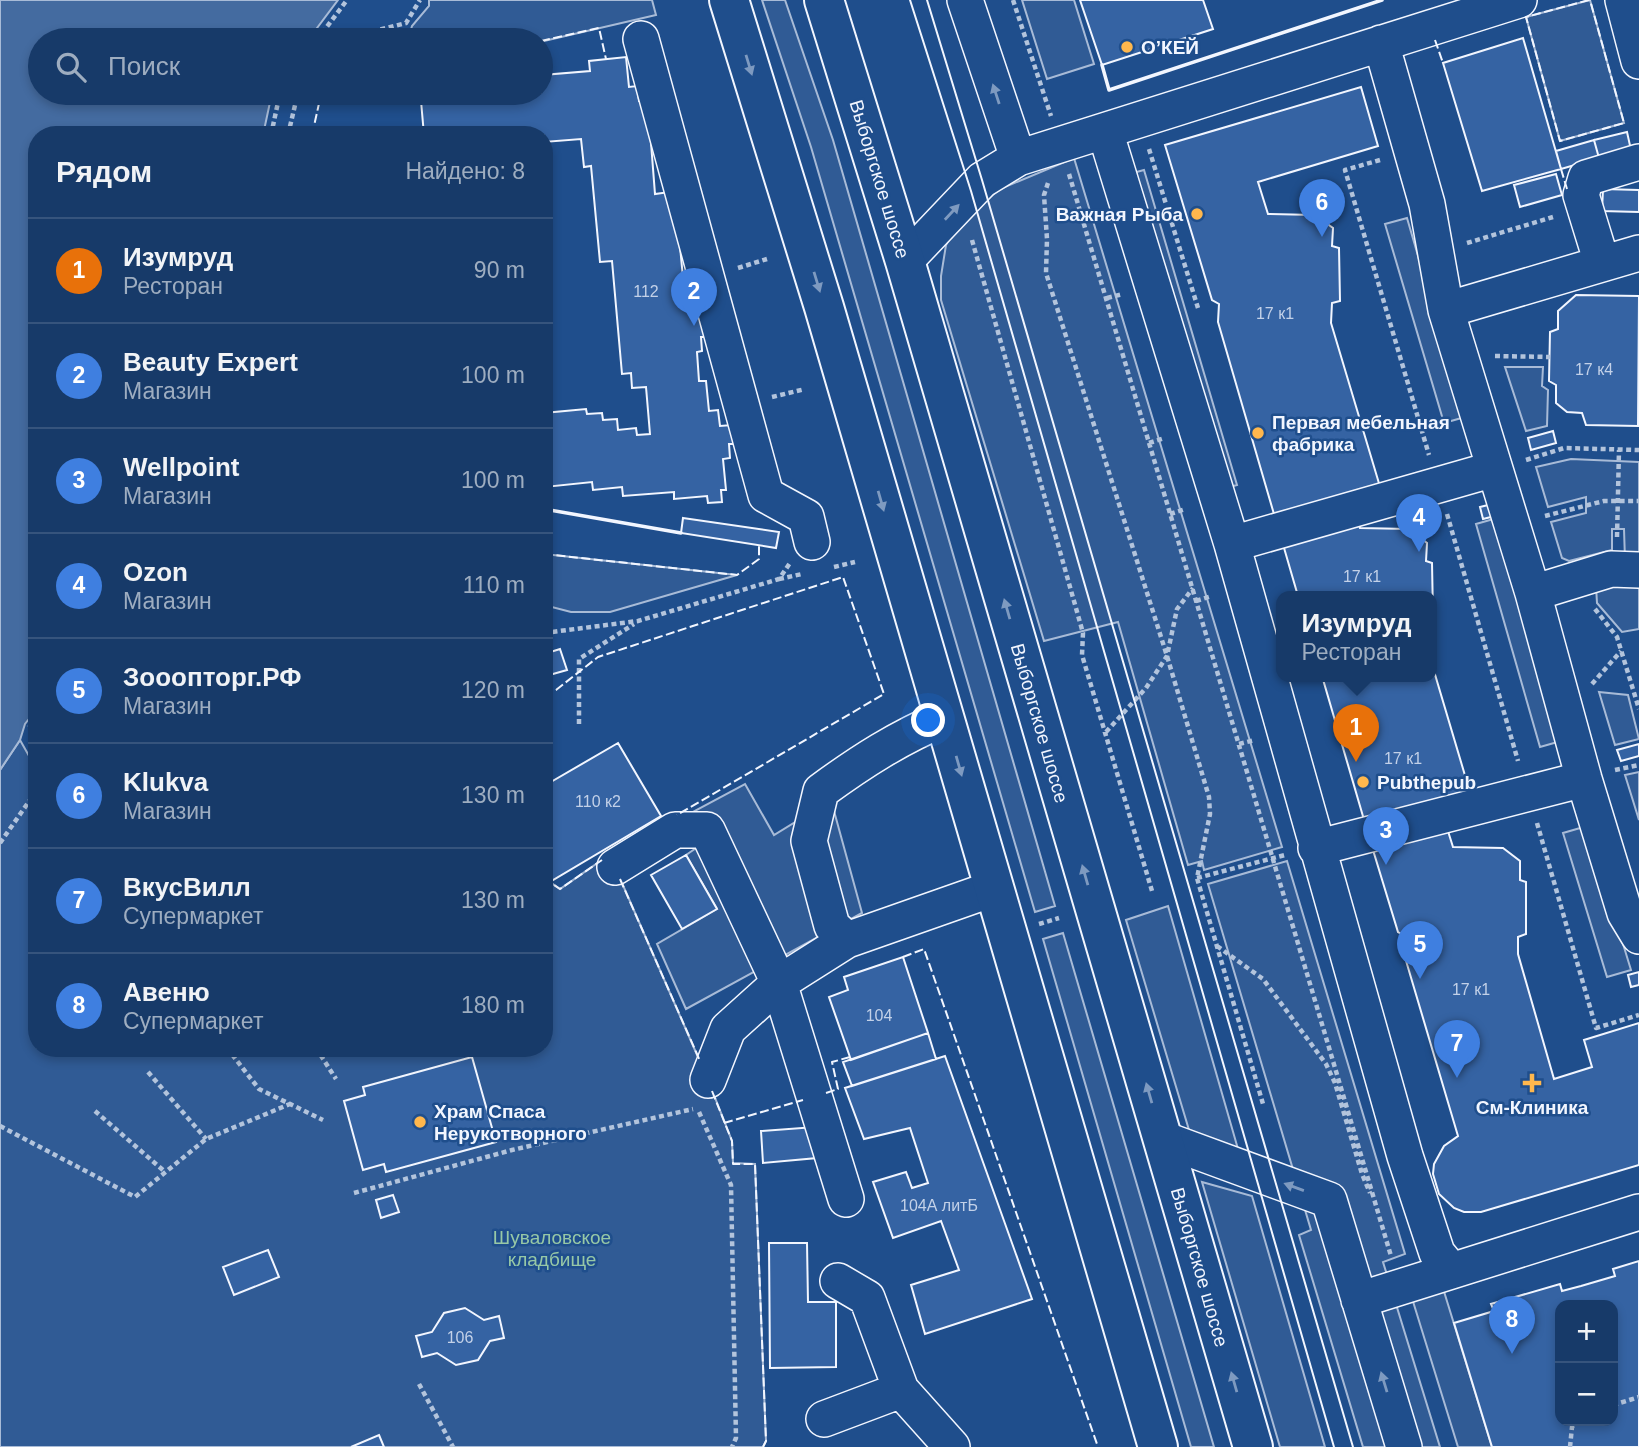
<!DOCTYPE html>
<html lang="ru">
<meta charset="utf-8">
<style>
:root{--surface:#173a69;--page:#244571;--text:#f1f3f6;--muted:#9eadc0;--line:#36547d;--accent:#ea580c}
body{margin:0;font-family:Arial,sans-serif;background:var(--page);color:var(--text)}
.controls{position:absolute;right:21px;bottom:21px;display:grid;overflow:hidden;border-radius:14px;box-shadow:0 4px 10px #0003}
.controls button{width:63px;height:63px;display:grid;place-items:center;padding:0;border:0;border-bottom:2px solid var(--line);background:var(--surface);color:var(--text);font:35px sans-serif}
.you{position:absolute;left:929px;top:721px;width:24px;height:24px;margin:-18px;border:5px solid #fff;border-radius:50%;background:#1a73e8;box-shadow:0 0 0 10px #1a73e833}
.badge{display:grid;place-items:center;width:46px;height:46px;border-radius:50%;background:var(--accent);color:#fff;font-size:23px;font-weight:700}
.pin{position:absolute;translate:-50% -58px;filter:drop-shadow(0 2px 4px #0008)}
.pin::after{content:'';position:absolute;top:37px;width:24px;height:21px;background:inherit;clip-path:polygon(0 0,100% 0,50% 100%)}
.popup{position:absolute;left:1276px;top:591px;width:161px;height:91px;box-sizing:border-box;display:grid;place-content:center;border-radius:14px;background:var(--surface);filter:drop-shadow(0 2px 5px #0005);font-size:23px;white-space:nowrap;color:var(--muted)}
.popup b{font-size:26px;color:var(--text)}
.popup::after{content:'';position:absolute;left:50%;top:100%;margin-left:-14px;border:14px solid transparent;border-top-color:var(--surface)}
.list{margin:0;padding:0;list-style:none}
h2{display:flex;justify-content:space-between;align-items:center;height:91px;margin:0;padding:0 28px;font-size:30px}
h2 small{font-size:23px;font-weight:400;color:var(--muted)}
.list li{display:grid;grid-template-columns:46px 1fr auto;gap:21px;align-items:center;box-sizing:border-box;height:105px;padding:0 28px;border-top:2px solid var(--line)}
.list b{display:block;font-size:26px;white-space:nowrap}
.list p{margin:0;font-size:23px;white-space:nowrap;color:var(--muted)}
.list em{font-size:23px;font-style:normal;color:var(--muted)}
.icon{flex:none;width:38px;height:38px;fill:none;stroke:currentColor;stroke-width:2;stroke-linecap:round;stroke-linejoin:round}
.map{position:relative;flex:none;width:1639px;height:1447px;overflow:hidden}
.search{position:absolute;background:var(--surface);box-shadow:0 4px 10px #0003;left:28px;top:28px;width:525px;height:77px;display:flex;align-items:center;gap:18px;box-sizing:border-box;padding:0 24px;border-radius:38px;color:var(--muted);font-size:26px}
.panel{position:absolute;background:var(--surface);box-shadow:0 4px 10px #0003;left:28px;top:126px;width:525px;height:931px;border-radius:28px}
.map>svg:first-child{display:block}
</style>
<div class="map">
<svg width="1639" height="1447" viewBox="0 0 1639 1447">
<rect width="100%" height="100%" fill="#1f4e8c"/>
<path fill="#305b95" stroke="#a8bbd7" stroke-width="2" d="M429 0H652L656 15 544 41 408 40 412 26 429 6Z
M762 0H785L833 140 1055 906 1035 912 811 147Z
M1022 0H1074L1094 64 1047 79Z
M1590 0 1624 123 1560 141 1526 17Z
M1074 158 1282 847 1204 870 1202 861 1188 865 1118 622 1044 641 941 300V276L946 245 958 224 1000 189Z
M1144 170 1237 485 1222 489 1129 174Z
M1407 218 1465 417 1444 423 1385 224Z
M1505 367H1543L1542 386 1548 390 1547 426 1526 431Z
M1571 459 1639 462V556L1625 560 1624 529H1612V550L1569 561 1562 558 1551 522 1586 513V497L1548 507 1536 467Z
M1497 518 1561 741 1540 747 1476 524Z
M544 554 737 575 610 612H571L544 605Z
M1639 581V629L1622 632 1597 603 1596 586Z
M1599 692 1628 695 1639 739 1615 745Z
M20 740 37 770V1048H544V878L560 889 612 853 615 867 708 1080 732 1141 733 1163 755 1164 766 1441 763 1447H0V770Z
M1639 772V820L1625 775Z
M745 784 774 835 831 800 862 913 686 1009 657 944 717 909 686 855 705 842 687 815Z
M1587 826 1631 970 1607 977 1563 833Z
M1287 861 1405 1254 1383 1262 1440 1447H1363L1299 1235 1311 1230 1208 884Z
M1168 906 1238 1149 1189 1130 1126 920Z
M1063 933 1214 1447H1191L1043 939Z
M1202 1182 1252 1196 1325 1447H1280Z
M1442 1285 1492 1447H1458L1411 1295Z"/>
<path fill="#446ba0" stroke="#a8bbd7" stroke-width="2" d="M0 0H338L308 40H40V93H272L263 135H37V709L25 724 20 740 0 770Z"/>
<path fill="#3563a3" stroke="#f2f6ff" stroke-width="2" fill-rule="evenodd" d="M1080 0H1203L1213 29 1102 65Z
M1523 38 1561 169 1482 191 1443 63Z
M626 57 629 87 637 86 639 101 651 100 649 117 655 194 669 192 678 225 683 278H677L679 305 689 304 690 316 703 315 705 337H701L702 351 697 352 699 381H706L709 411 718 410 720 426 732 425 734 444H729L730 458 723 459 726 490H721L722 502 708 503 707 496 674 499V492L623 496 622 487 593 490 592 482 545 487 544 413 586 409 587 414 602 413 603 420 617 419 618 430 636 428 637 435 650 434 646 387 632 388 631 373 622 374 612 261 600 262 591 166 584 167 581 139 544 142V135H424L421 101 449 98V93H541V83H544L543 75 590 71 589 61Z
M1361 87 1378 146 1258 182 1268 214 1315 215 1333 228 1332 246 1339 248 1340 301 1332 303 1331 323 1381 490 1276 521 1218 322 1219 304 1212 300 1165 145Z
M1627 132 1631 150 1599 158 1594 140Z
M1594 140 1599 158 1561 169 1556 151Z
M1556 174 1562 195 1520 207 1514 185Z
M1603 189 1639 190V212L1602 211Z
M1576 295 1639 296 1638 426 1586 425 1582 413 1567 412 1556 403V385L1549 381 1550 332 1558 329V311Z
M1553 431 1556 443 1531 450 1528 438Z
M1492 504 1495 516 1483 519 1480 507Z
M683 518 779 532 776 548 681 533Z
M1357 518 1360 528 1409 529 1427 543 1426 561 1432 563 1433 615 1431 616V596H1298L1282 541Z
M560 649 567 670 546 676 544 654Z
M1431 661 1472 799 1367 830 1322 676H1431Z
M618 743 661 816 553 880 544 874V786Z
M1639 744V756L1621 761 1617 750Z
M1447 828 1453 847 1503 848 1520 861V880L1526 882V934L1518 937V954L1554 1079 1592 1067 1584 1040 1639 1023V1165L1481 1212H1464L1454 1208 1439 1194 1433 1174 1434 1164 1444 1146 1458 1136 1404 954 1405 936 1398 932 1373 850Z
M686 855 717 909 682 929 651 875Z
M903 957 928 1033 851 1060 829 997 848 990 844 977Z
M1639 972V985L1631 987 1628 975Z
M928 1033 936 1059 852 1086 843 1062Z
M945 1056 1032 1299 925 1334 911 1285 959 1270 941 1221 893 1238 873 1182 906 1172 912 1188 928 1183 910 1128 864 1139 845 1088Z
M472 1057 496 1142 386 1172 384 1164 363 1170 344 1101 365 1095 363 1087Z
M815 1127 817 1158 763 1163 761 1131Z
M393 1195 399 1212 381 1218 376 1200Z
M769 1243H807L808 1302H836V1367L770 1368Z
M268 1250 279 1277 234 1295 223 1267Z
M1639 1261V1447H1492L1454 1323 1494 1311 1491 1304 1560 1284 1562 1291 1581 1286 1615 1276 1613 1269ZM1560 1305H1613V1421H1560Z
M465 1308 484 1320 499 1316 504 1338 490 1341 478 1360 456 1365 437 1353 422 1357 416 1336 432 1332 444 1313Z
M379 1435 384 1447H351Z"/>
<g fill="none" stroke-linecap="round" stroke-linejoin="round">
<defs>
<path id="minor" d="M965 0 1018 158
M1623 0 1639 61
M641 39 766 495 806 517 812 542
M1381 43 1427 204 1446 310
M1105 131 1232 544 1405 1156 1437 1253 1451 1270
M1639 253 1446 310 1533 593 1584 779 1625 913 1639 936
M905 261 982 180 1018 158 1519 0
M1602 263 1581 195 1586 178 1639 162
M1232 544 1494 469
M1533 593 1611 569 1639 570
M945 718C898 738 862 761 821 791L809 841 832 926 847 940 995 888
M1316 848 1584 779
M615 867 675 830H707L779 983 846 1199
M708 1080 728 1029 779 983 847 940
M1163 1139 1329 1200 1404 1447
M838 1281 867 1298 901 1390 952 1447
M1359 1300 1639 1212
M824 1419 901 1390"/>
<path id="major" d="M729 0 824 307 1158 1447
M824 0 905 261 1253 1447"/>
</defs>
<use href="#minor" stroke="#f2f6ff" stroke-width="38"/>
<use href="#major" stroke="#f2f6ff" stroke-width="42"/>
<path stroke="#b3c4dc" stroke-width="4.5" stroke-dasharray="5 3.5" stroke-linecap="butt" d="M1013 0 1051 116
M317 40 347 0
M349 40 351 37 406 23 420 0
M271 135 280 93
M288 135 296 101 303 93
M1149 149 1198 308
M1380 160 1345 170 1429 455
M1069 174 1391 1256
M1048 183 1044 195 1047 239 1046 273 1167 656 1209 797 1210 814 1197 878 1263 1104
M972 240 1083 633 1082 655 1152 891
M1467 243 1553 217
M738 268 767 259
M1107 298 1123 294
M1495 356 1550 357
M772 397 805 389
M1149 443 1165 438
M1526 460 1564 448 1639 450
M1170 514 1186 509
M1447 514 1518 761
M1545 516 1604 501H1639
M1617 537 1619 450
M834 567 855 562
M779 579 802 574
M1196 601 1212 596
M1595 609 1617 637 1639 709
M544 633 638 621 779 579 790 563
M1592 684 1621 651
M37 718 30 726 37 744
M579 724V659L634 624
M1106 732 1146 688 1167 656 1177 609 1193 588
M1239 744 1255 740
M1615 770 1639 765
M1537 823 1596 1028 1639 1015
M0 843 37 790
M1197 878 1285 855
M1039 924 1059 918
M1217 946 1263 979 1326 1064 1335 1083 1362 1174 1370 1193
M227 1048 259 1089 323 1120
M316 1048 336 1079
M148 1072 206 1139
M95 1111 164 1171
M699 1112 731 1185 736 1438 732 1447
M0 1126 135 1197 206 1139 290 1104
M354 1193 512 1150 693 1109
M419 1384 453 1447
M1613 1405 1639 1397
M1570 1447 1572 1427 1577 1421"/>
<use href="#minor" stroke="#1f4e8c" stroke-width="35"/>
<use href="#major" stroke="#1f4e8c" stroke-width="38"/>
<path stroke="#f2f6ff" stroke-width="2" d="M910 0 971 191 1334 1447
M927 0 982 180 1353 1447"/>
<path stroke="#f2f6ff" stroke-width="2" stroke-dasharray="9 3.5" stroke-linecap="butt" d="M1589 0 1526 17 1560 141 1624 123 1590 0
M1435 40 1443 63
M541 41 599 28 606 59
M312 135 320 99 324 93
M1561 169 1567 189
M544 554 737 575 759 559V546
M544 694 556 690 598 657 843 577 884 694 677 815
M544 878 560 889 602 860
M620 879 700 1061
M903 957 924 949 1098 1447
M712 1091 732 1141 733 1164H755L766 1441 763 1447
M826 1093 838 1089 832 1062 850 1057
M724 1123 803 1100"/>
<path stroke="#f2f6ff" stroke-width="3.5" d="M1102 65 1109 90 1382 0
M544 509 681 533"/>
</g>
<defs><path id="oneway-solid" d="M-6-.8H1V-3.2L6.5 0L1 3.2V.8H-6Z" transform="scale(1.75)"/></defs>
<g fill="#7e9ac0">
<use href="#oneway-solid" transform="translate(749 65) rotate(73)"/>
<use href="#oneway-solid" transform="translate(996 94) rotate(-108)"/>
<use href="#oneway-solid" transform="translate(952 212) rotate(-47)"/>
<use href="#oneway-solid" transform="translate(817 282) rotate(73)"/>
<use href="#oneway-solid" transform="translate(881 501) rotate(74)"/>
<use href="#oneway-solid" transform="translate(1007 609) rotate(-106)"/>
<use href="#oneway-solid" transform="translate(959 766) rotate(74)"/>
<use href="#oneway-solid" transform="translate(1085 875) rotate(-106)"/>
<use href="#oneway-solid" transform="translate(1149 1093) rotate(-106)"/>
<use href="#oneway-solid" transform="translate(1294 1187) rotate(-160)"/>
<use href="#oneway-solid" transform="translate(1234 1382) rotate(-106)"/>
<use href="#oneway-solid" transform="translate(1384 1382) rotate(-107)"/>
</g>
<g fill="#ffb74d" stroke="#1f4e8c" stroke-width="2.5">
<circle cx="1127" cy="47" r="7"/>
<circle cx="1197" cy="214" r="7"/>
<circle cx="1258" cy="433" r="7"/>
<circle cx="1363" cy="782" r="7"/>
<path d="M1528.5 1072.5h7v7h7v7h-7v7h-7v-7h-7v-7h7z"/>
<circle cx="420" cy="1122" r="7"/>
</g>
<g text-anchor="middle" stroke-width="5" stroke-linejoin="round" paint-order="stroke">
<g font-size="16" fill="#c3d1e8">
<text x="646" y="297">112</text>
<text x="1275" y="319">17 к1</text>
<text x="1594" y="375">17 к4</text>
<text x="1362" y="582">17 к1</text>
<text x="1403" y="764">17 к1</text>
<text x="598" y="807">110 к2</text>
<text x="1471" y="995">17 к1</text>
<text x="879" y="1021">104</text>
<text x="939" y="1211">104А литБ</text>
<text x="460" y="1343">106</text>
</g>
<g font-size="19" font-weight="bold" fill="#f2f6ff" stroke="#1f4e8c" text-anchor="start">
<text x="1141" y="54">О’КЕЙ</text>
<text x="1183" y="221" text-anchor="end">Важная Рыба</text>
<text x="1272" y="429">Первая мебельная<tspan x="1272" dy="22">фабрика</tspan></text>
<text x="1377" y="789">Pubthepub</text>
<text x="1532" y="1114" text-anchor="middle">См-Клиника</text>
<text x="434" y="1118">Храм Спаса<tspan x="434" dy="22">Нерукотворного</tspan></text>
</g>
<g font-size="19" fill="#f2f6ff" stroke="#1f4e8c">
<text transform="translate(880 179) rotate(73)" y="7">Выборгское шоссе</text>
<text transform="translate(1040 723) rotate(74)" y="7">Выборгское шоссе</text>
<text transform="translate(1200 1267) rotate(74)" y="7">Выборгское шоссе</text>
</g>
<g font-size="19" fill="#97c8a6" stroke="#1f4e8c">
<text x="552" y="1244">Шуваловское<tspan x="552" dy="22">кладбище</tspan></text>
</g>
</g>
</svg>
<div class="controls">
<button>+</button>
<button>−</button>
</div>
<div class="you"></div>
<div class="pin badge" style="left:1356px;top:762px;background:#e8710a">1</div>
<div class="popup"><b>Изумруд</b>Ресторан</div>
<div class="pin badge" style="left:694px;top:326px;background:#3f7fe0">2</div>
<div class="pin badge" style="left:1386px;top:865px;background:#3f7fe0">3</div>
<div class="pin badge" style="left:1419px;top:552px;background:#3f7fe0">4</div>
<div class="pin badge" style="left:1420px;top:979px;background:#3f7fe0">5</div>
<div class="pin badge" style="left:1322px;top:237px;background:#3f7fe0">6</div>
<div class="pin badge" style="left:1457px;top:1078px;background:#3f7fe0">7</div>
<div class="pin badge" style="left:1512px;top:1354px;background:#3f7fe0">8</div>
<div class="search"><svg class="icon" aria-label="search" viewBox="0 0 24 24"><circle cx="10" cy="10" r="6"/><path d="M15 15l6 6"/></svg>Поиск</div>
<section class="panel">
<h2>Рядом<small>Найдено: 8</small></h2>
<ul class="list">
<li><span class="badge" style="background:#e8710a">1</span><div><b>Изумруд</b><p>Ресторан</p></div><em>90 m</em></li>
<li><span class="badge" style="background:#3f7fe0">2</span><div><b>Beauty Expert</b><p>Магазин</p></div><em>100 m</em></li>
<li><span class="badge" style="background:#3f7fe0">3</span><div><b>Wellpoint</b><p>Магазин</p></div><em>100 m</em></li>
<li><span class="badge" style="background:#3f7fe0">4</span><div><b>Ozon</b><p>Магазин</p></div><em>110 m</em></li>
<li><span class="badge" style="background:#3f7fe0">5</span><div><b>Зооопторг.РФ</b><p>Магазин</p></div><em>120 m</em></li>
<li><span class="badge" style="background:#3f7fe0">6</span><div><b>Klukva</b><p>Магазин</p></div><em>130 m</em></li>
<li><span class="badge" style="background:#3f7fe0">7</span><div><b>ВкусВилл</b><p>Супермаркет</p></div><em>130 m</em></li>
<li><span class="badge" style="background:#3f7fe0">8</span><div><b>Авеню</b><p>Супермаркет</p></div><em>180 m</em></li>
</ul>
</section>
</div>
